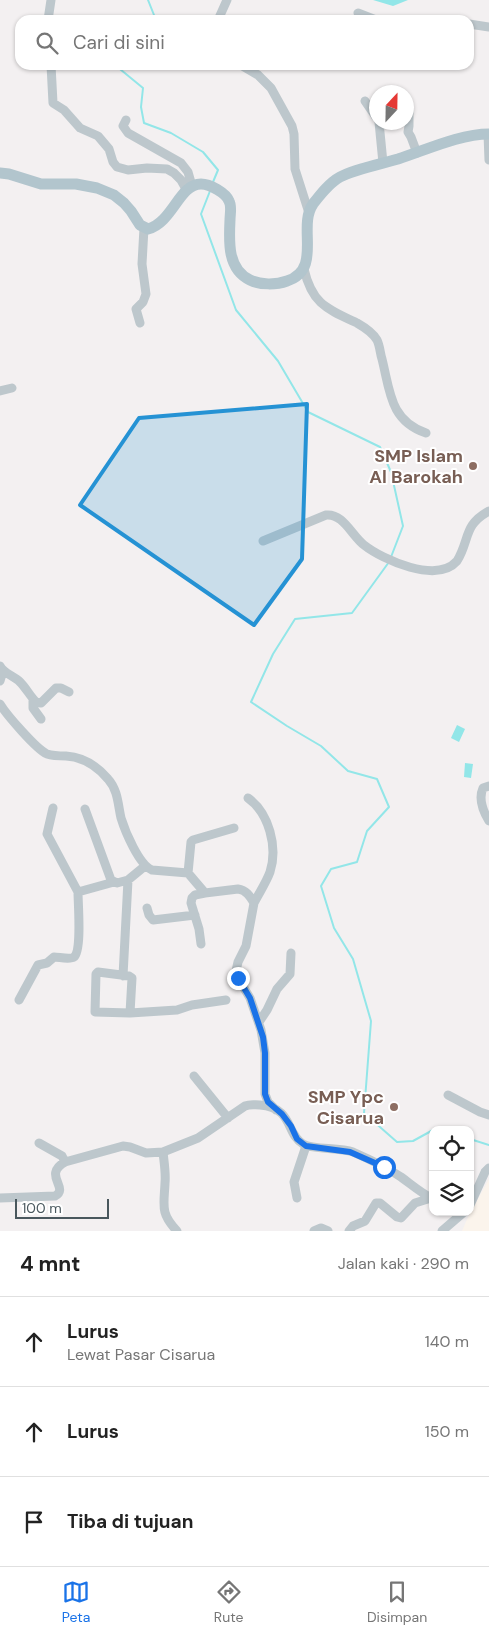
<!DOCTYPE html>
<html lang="id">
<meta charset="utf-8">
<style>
:root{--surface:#fff;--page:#f6f6f6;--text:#222;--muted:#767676;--line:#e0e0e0;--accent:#1a73e8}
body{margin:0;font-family:"DM Sans",sans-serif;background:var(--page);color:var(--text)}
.controls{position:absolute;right:15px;bottom:15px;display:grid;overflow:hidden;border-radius:10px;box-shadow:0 1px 4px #0004}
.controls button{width:45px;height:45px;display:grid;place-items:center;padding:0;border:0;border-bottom:1px solid var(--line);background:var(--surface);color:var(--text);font:25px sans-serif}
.compass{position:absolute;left:369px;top:85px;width:45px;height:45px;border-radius:50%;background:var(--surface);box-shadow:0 1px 4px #0004;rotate:22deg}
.scale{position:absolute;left:15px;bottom:12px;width:94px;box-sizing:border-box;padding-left:5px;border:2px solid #49575d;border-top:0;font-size:14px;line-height:18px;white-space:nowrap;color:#49575d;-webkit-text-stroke:4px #fff;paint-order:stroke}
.stop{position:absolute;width:15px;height:15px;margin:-11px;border:4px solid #1a73e8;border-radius:50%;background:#fff}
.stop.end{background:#1a73e8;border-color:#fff;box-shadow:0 1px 5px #0008}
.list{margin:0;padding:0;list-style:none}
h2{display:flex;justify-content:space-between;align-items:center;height:65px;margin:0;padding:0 20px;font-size:21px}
h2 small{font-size:16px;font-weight:400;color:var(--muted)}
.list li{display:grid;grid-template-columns:32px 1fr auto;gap:15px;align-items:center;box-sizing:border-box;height:90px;padding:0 20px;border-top:1px solid var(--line)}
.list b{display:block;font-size:19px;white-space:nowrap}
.list p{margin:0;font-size:16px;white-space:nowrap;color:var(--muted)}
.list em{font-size:16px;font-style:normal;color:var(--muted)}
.icon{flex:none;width:28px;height:28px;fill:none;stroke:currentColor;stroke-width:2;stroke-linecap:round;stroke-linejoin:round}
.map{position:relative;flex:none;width:489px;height:1231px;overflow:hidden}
.search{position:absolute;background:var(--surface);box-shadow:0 1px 4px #0004;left:15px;right:15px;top:15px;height:55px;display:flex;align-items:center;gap:12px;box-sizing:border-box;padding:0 18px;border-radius:15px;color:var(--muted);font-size:19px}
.sheet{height:335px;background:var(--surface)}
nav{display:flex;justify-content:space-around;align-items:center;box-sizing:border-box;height:70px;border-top:1px solid var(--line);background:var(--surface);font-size:14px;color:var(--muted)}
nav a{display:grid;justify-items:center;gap:2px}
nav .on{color:var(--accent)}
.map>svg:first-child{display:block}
</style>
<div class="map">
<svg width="489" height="1231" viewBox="0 0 489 1231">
<rect width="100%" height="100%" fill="#f3f0f1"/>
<path fill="#fbf4ec" d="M489 1179V1231H462L468 1217Z"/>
<path fill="#92e6e8" d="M373 0H408L393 6Z
M457 725 465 729 459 742 451 738Z
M465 763 473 764 471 778 464 777Z"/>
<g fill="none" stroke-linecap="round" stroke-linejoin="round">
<path stroke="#92e6e8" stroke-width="2" d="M148 0 154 15 153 20
M115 65 143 88 141 107 144 123 171 133 203 152 218 170 213 182
M210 191 201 214 236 310 278 361 308 412 380 447 391 472 403 526 391 557
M389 562 352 613 295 619 273 654 251 702 287 726 321 746 348 771 377 779 389 807 367 831 357 862 331 869 321 886 334 928 353 959 371 1021 364 1113 397 1142 413 1141 433 1130
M470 1139 489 1145"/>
<path stroke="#bdc7cc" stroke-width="9" d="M358 13 376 20
M48 20 51 0
M218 20 227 0
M469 24 489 27
M51 65 53 103 64 110 80 128 98 136 109 149 113 162 117 167 128 170 147 168 167 169 174 173 181 180 186 189
M241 65 258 75 271 88 292 126 294 134 295 169 309 213
M365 101 376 117
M409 112V126L408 132 411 137 417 153
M126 120 123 126 128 133 181 163 188 172 192 186
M379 122 383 163
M488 134 489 160
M304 269C312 304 327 309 357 323 364 327 373 333 377 340 380 346 380 353 382 359 390 391 390 421 426 433
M140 323 136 309 143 302 146 294 142 264 144 228
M0 391 12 388
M263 541 326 515C343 513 352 536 364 545 383 560 437 584 457 561 470 540 463 525 489 511
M0 666C4 674 13 675 20 682 26 688 30 696 36 702L41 703 56 688H61L69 692
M0 681 3 671
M33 699V708L41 719
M0 704C6 714 36 749 47 754 53 756 60 756 66 756 83 757 97 766 108 779 118 790 118 805 121 818 125 831 139 865 152 870L188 873 205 893 238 889C246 890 250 896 254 903L246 946 238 962 236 971 238 978 250 998 261 1030 265 1053V1094L268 1102 276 1110
M489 786 483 788C478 799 483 811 489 821
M248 798C269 813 278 847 270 872 266 883 259 893 254 903
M53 808 47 834 78 892 114 882
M85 809 111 880 117 883 128 880 145 866
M188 873 191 842 193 840 234 828
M147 908 149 915 153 920 195 915
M201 944 199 929 191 903 192 898 195 895 205 893
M98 972 129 976 132 978 130 1013 95 1012 96 974Z
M123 976 128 880
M19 1000 38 965 47 963 54 957C59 957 70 960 74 957 82 950 78 904 78 892
M130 1013 177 1010 192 1005 226 1000
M259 1022 267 1010 277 989 290 974 291 953
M194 1076 228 1118
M448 1095 480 1112 489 1115
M39 1143 62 1156 65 1162
M163 1152C164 1162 166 1173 165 1183 164 1206 160 1213 177 1231
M0 1198 55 1196C70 1188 42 1175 65 1162L123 1146 130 1147 146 1153 163 1152 198 1138 245 1106C250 1104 254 1105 260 1105 294 1108 285 1133 303 1144 313 1150 339 1147 353 1152 369 1159 386 1167 401 1177 412 1185 421 1193 433 1199
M297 1198 294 1182 306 1146
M470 1205 485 1172 489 1168
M314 1231 321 1228 328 1231
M349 1231 353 1226 365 1221 376 1203H380L397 1217 401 1218 415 1203 431 1198
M442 1231 464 1212"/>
<path stroke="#b2c5cd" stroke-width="11" d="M0 173 9 174 41 184H76L97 188 114 195 124 203 131 211 140 225 148 229C173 222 179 184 201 184 210 184 226 193 229 201 232 206 230 214 230 220 229 241 227 269 250 280 260 285 276 285 287 281 323 269 297 227 313 204 320 195 329 183 340 177 355 169 381 164 398 159 426 150 460 134 489 134"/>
</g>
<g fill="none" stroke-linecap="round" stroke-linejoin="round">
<path stroke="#1a73e8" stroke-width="6" d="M238 978 250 998 263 1037 265 1053V1094L268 1102 282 1114 291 1126 297 1139 306 1146 350 1152 384 1167"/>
</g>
<path fill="#2592d4" fill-opacity="0.2" stroke="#2592d4" stroke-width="4" stroke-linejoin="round" d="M307 404 302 559 254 625 80 505 139 418Z"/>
<g fill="#8d6e63" stroke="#fff" stroke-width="2">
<circle cx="473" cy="466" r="5"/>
<circle cx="394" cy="1107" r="5"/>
</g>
<g text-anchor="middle" stroke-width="4" stroke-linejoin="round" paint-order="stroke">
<g font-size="18" font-weight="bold" fill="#785e54" stroke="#fff" text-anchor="end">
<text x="463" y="462">SMP Islam<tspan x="463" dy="21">Al Barokah</tspan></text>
<text x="384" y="1103">SMP Ypc<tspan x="384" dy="21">Cisarua</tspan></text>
</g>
</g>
</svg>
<div class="controls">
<button><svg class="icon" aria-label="locate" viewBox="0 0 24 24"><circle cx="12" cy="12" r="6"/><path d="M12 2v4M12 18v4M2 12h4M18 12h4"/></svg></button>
<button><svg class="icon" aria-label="layers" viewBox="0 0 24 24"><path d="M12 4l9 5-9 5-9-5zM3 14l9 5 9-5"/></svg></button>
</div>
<svg class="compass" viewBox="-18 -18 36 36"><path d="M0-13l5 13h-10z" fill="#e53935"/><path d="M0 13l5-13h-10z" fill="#767676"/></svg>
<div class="scale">100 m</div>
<div class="stop" style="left:384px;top:1167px"></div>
<div class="stop end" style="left:238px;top:978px"></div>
<div class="search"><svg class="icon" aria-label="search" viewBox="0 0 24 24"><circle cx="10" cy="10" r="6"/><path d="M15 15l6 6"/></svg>Cari di sini</div>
</div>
<section class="sheet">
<h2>4 mnt<small>Jalan kaki · 290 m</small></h2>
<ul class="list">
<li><svg class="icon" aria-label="ahead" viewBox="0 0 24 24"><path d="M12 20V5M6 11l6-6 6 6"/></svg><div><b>Lurus</b><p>Lewat Pasar Cisarua</p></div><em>140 m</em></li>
<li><svg class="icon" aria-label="ahead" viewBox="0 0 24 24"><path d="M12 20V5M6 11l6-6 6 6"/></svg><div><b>Lurus</b></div><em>150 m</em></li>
<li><svg class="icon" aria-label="arrive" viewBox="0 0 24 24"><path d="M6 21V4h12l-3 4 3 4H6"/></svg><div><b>Tiba di tujuan</b></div></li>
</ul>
</section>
<nav>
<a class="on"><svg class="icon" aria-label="map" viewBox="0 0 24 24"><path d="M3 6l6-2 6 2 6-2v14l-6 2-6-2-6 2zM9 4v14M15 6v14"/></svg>Peta</a>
<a><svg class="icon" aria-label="directions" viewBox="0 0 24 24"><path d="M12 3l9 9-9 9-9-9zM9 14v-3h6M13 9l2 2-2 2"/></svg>Rute</a>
<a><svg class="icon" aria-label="saved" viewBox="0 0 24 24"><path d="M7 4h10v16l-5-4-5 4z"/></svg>Disimpan</a>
</nav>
